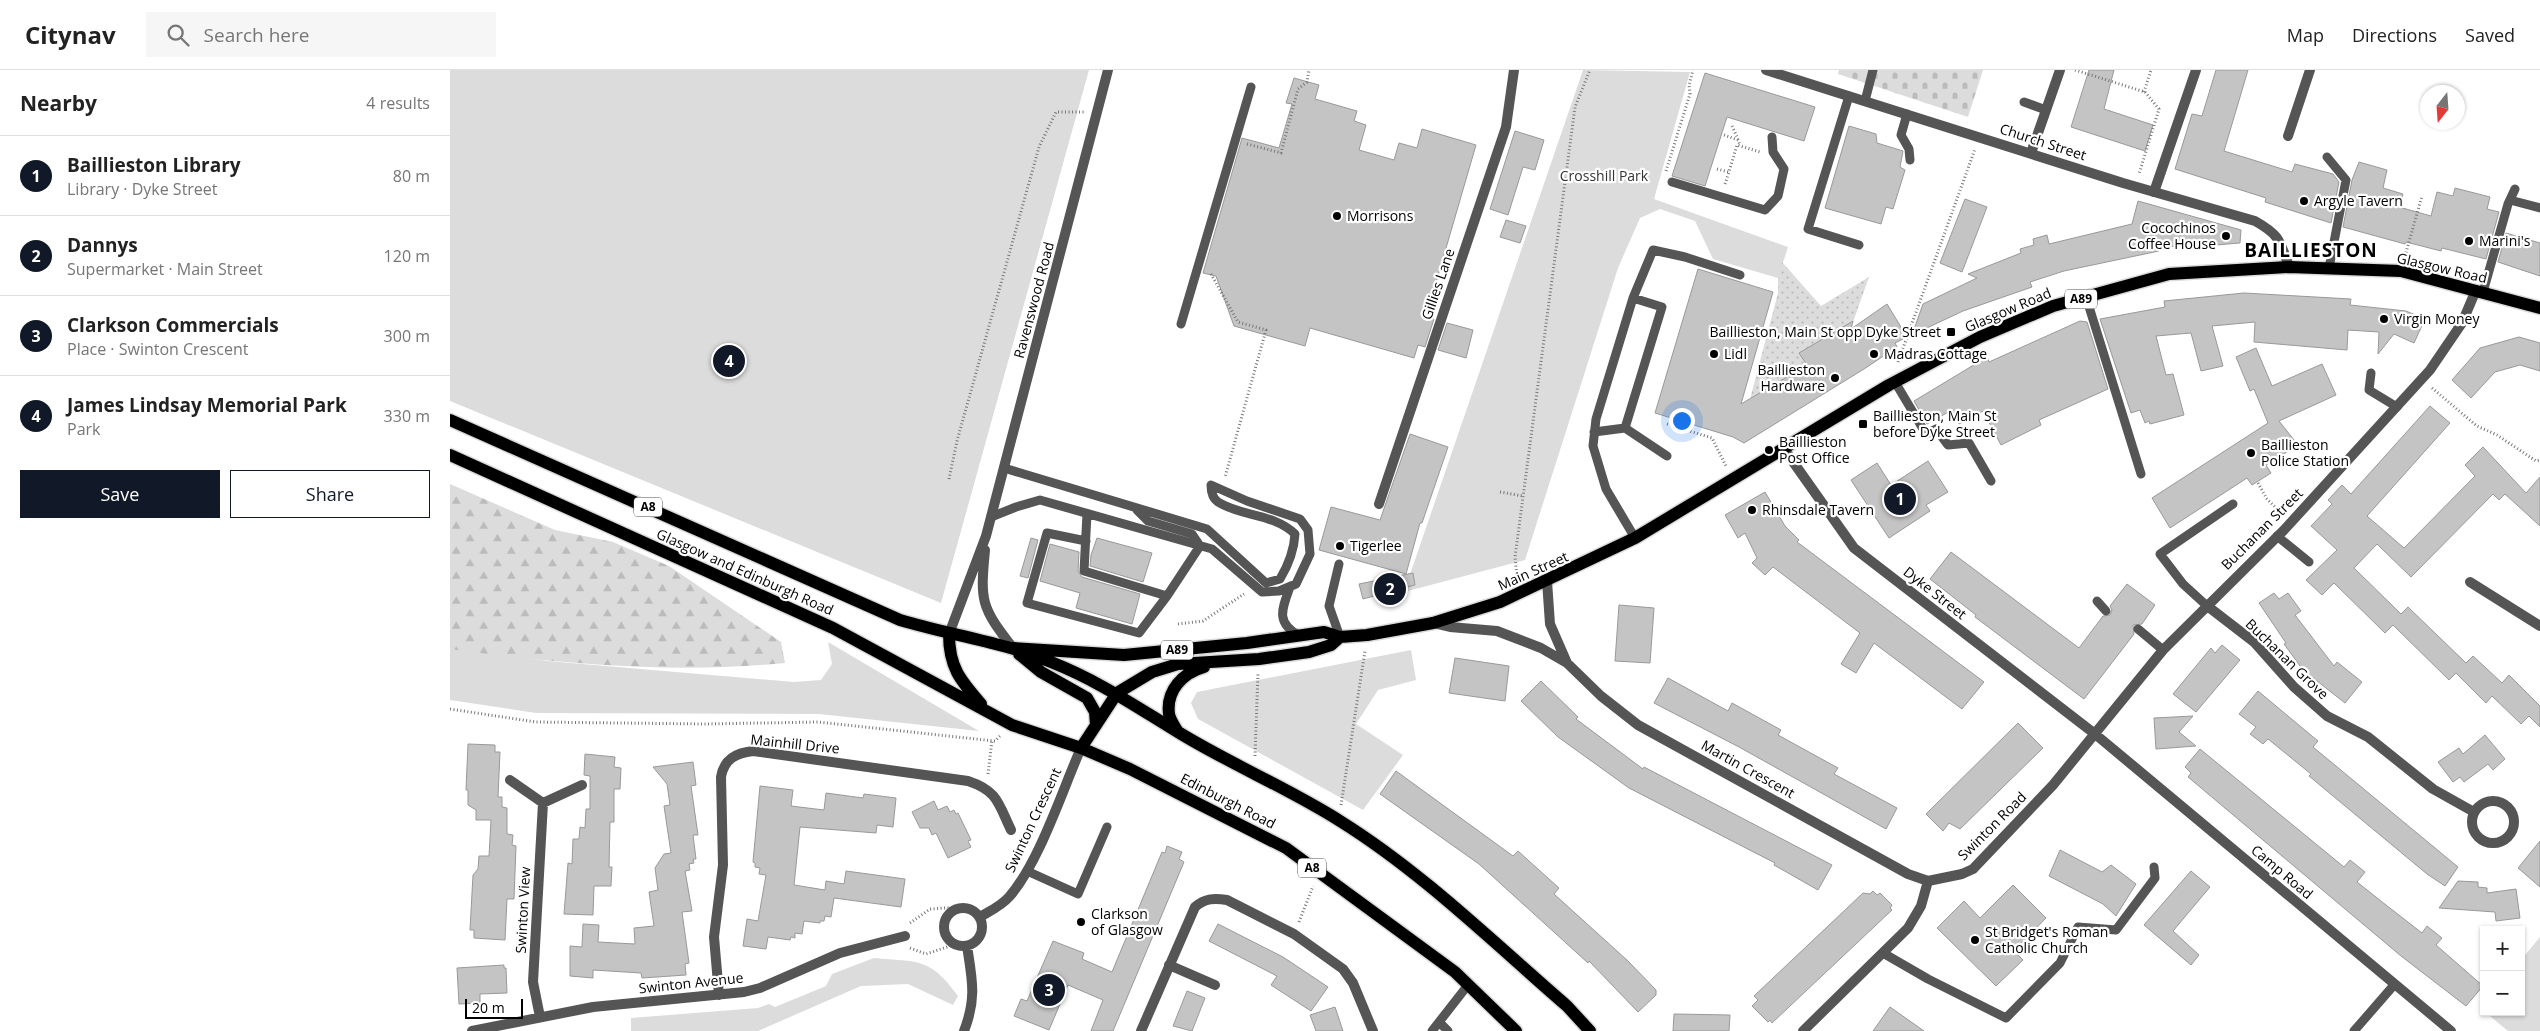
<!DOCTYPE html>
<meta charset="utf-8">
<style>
:root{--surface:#fff;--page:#f6f6f6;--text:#222;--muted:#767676;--line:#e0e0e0;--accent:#111827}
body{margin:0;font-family:"Open Sans",sans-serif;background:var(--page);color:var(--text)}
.controls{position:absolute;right:15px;bottom:15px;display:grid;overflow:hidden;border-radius:0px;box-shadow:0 1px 4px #0004}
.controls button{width:45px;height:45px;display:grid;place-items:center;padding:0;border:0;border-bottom:1px solid var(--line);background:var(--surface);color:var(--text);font:25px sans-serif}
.compass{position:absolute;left:1970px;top:15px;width:45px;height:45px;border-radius:50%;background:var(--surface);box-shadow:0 1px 4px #0004;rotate:197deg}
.scale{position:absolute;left:15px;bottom:12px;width:58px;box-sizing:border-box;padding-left:5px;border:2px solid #000;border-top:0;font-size:14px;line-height:18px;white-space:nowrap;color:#000;-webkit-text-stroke:4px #fff;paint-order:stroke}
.you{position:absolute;left:1231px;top:350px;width:18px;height:18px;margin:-12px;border:4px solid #fff;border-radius:50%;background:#1a73e8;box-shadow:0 0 0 8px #1a73e833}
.badge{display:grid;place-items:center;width:32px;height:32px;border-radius:50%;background:var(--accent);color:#fff;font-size:16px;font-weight:700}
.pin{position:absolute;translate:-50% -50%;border:2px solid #fff;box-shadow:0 1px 5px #0006}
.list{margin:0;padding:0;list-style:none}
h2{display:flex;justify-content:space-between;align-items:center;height:65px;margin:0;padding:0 20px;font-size:21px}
h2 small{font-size:16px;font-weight:400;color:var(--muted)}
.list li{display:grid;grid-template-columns:32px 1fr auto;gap:15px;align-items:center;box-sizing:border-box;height:80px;padding:0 20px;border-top:1px solid var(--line)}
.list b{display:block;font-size:19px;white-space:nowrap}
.list p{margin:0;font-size:16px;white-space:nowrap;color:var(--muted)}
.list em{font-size:16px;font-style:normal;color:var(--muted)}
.actions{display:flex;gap:10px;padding:15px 20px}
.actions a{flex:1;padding:11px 0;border:1px solid var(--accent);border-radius:0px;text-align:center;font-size:18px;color:var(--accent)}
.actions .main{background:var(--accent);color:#fff}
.icon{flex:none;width:28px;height:28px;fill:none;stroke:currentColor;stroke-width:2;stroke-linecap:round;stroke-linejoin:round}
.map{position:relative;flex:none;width:2090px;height:961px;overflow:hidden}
header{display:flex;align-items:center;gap:30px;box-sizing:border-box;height:70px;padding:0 25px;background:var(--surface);border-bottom:1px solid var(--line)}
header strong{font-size:24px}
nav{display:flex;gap:28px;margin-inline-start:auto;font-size:18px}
.search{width:350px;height:45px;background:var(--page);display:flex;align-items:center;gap:12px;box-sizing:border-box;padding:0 18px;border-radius:0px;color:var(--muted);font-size:19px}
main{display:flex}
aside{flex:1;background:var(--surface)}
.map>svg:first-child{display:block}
</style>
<header>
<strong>Citynav</strong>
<div class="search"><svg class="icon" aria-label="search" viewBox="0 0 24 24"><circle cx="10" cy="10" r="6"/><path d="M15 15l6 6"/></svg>Search here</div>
<nav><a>Map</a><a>Directions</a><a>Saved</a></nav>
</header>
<main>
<aside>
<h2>Nearby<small>4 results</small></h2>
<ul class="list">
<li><span class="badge">1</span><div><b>Baillieston Library</b><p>Library · Dyke Street</p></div><em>80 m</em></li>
<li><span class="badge">2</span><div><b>Dannys</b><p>Supermarket · Main Street</p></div><em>120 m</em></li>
<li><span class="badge">3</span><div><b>Clarkson Commercials</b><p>Place · Swinton Crescent</p></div><em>300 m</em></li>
<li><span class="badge">4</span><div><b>James Lindsay Memorial Park</b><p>Park</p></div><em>330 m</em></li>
</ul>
<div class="actions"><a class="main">Save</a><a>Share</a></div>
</aside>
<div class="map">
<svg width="2090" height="961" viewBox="0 0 2090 961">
<defs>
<pattern id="forest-firs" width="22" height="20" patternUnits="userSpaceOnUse" patternTransform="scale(1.25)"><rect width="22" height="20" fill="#dcdcdc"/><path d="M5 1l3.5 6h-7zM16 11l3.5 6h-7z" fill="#bbb"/></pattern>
<pattern id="cemetery-stones" width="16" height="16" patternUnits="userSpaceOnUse" patternTransform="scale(1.25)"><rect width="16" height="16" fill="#dcdcdc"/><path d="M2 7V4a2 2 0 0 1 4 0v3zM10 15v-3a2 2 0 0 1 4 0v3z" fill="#bbb"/></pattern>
<pattern id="garden-dots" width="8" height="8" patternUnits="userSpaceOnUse" patternTransform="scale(1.25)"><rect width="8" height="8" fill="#dcdcdc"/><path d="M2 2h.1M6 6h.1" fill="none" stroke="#bbb" stroke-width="1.8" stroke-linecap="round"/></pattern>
</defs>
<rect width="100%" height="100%" fill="#fff"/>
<path fill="#dcdcdc" d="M0 0H639L491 533 0 331Z
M1133 0 1240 2 1204 129 1338 177 1328 208 1263 189 1245 151 1210 139 1190 148 1168 198 1075 490 954 522Z
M378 572 529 661 369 644 86 643 0 630V576L97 591 344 612 371 610 382 594Z
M961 580 966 610 928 620 906 654 953 685 913 740 748 649 741 633 747 622Z
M2090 867V961H2058L2035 942H2071V890Z
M424 888C468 892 480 887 508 926L503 935 458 914 411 916 308 961H181V948L308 938 319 934 325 937 376 916 382 904Z"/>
<path fill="url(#forest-firs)" d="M0 414 105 460 163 472 219 496 331 572 335 593C223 604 111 594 0 579Z"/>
<path fill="url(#cemetery-stones)" d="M1389 0H1533L1518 47 1388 4Z"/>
<path fill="url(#garden-dots)" d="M1332 192 1371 236 1419 207 1403 252 1350 283 1357 295 1300 329 1328 223V208Z"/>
<path fill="#c4c4c4" stroke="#999" d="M1639 0H1664L1654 39 1703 55 1695 81 1621 57Z
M1766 0H1798L1774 81 1842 102 1845 94 1883 104 1889 112 1881 153 1815 132 1816 128 1725 99 1742 44 1752 46Z
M1255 3 1365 37 1354 71 1277 47 1255 116 1222 106Z
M844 8 869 15 865 29 907 41 904 51 916 55 909 80 944 90 949 73 967 78 972 59 1026 75 976 247 984 249 975 277 968 275 964 288 860 258 855 276 784 256 766 206 753 203 792 68 829 78 842 34 836 33Z
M1399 56 1426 64 1427 73 1453 81 1450 97 1455 100 1443 139 1436 137 1431 154 1375 138Z
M1065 61 1094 70 1085 100 1073 97 1058 145 1040 139Z
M1909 92 1937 100 1933 118 1953 124 1949 137 1981 146 1987 122 2003 126 2005 118 2040 127 2037 139 2049 142 2036 189 1992 178 1991 181 1956 172 1955 174 1893 157 1902 110Z
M1515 129 1537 137 1512 202 1490 193Z
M1688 131 1791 160 1790 173 1742 177V174L1709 178V181L1614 201 1580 212 1582 217 1513 241 1462 265 1473 234 1527 208 1518 204 1571 183 1570 179 1584 175 1583 169 1597 165 1599 174 1682 154Z
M1056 150 1076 156 1070 173 1050 167Z
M2056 163 2090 173V206L2048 192Z
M1248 199 1323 222 1291 334 1357 295 1349 283 1403 251 1401 259 1437 234 1457 267 1445 273 1447 277 1414 299 1294 373 1283 367 1205 343Z
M1794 223 1901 229 1900 235 1956 241 1975 249 1964 273 1944 264 1928 284 1929 262 1898 260 1897 280 1804 272 1805 252 1762 256 1773 296 1751 301 1741 263 1706 266 1716 305 1723 304 1734 345 1700 354 1699 351 1695 353 1690 340 1681 343 1650 249 1715 237 1714 231Z
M1630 251 1637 252 1658 319 1589 350 1591 355 1551 375 1533 341 1509 354 1502 340 1477 354 1464 331 1537 287 1539 292Z
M997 253 1023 260 1016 288 988 280Z
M2069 267 2090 273V301L2070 295 2045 302 2021 328 2002 310 2030 278Z
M1806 278 1822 316 1872 294 1886 325 1829 351 1848 375 1816 395 1821 403 1802 415 1797 408 1720 458 1702 428 1818 353 1804 319 1800 321 1786 287Z
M1980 336 2000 353 1917 446 1954 478 2025 406 2015 395 2033 377 2076 423 2090 407V456L2055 424 2049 430 2043 424 1961 507 1927 474 1904 498 1951 544 1958 537 2016 593 2023 586 2052 613 2059 605 2090 636V657L2079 646 2071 654 2042 626 2036 633 2006 603 1999 610 1943 555 1935 563 1884 513 1872 525 1856 510 1887 480 1861 456 1882 434 1878 430 1892 415 1901 424Z
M960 364 998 377 972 453H970L956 504 869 480 881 437 930 450Z
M1478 391 1498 422 1476 435 1480 441 1439 468 1401 410 1427 393 1441 415Z
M1315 422 1335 456 1349 470 1347 472 1534 612 1512 639 1424 573 1406 603 1391 594 1410 563 1323 497 1315 505 1302 493 1307 488 1295 463 1288 468 1275 445Z
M581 468 588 470 578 508 570 506Z
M647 468 702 483 693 512 640 496 641 485Z
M600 474 629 482 628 501 632 507 690 524 682 554 626 538 630 523 590 511Z
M1501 482 1629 578 1653 546 1660 545 1662 540 1660 536 1677 514 1705 535 1692 554 1683 555 1684 564 1634 629 1525 547 1526 545 1480 509Z
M963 503 965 515 913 529 909 514Z
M1824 523 1829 529 1838 523 1851 541 1845 545 1884 596 1887 592 1912 612 1895 633 1853 600 1834 574 1836 573 1809 533Z
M1169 535 1204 538 1200 593 1165 591Z
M1772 575 1790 590 1746 642 1723 624 1761 578 1765 583Z
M1005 588 1059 596 1055 631 999 623Z
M1218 608 1278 641 1282 633 1331 660 1328 665 1388 698 1384 704 1447 738 1436 759 1289 677 1204 633Z
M1091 611 1128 647 1126 649 1193 699 1194 697 1382 795 1368 820 1324 795 1325 793 1179 718 1108 667 1071 631Z
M1808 621 1868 671 1863 677 2008 797 1995 816 1977 804 1859 706 1861 704 1818 669 1813 674 1800 664 1806 657 1789 644Z
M1743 646 1729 662 1746 676 1706 679 1704 648Z
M1568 653 1593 678 1510 759 1499 753 1493 761 1476 744Z
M2035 665 2055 689 2043 700 2038 694 2014 712 2010 707 2003 712 1988 692 2009 678 2013 684Z
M18 674 45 675V682H50L48 727H52V737L57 738V764L63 765 62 775 66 776 64 829H57L55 870 24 868V860H20L23 805 28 799 29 786H39L41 750H26V740L18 735V720H16Z
M1750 679 1894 797 1900 790 1915 802 1907 812 1936 835 1972 863 1977 856 1992 868 1986 875 2033 916 2016 936 1951 886 1738 707 1741 703 1735 697Z
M135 684 165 687 164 697 171 698 170 719H164V752H160L159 797H162L161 816H144L143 845 114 844 118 793 122 794 123 769H129L130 757 135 758 136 739H140V706L134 705Z
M243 692 246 715 241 716 248 765H243L246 789H243L244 793 239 794 240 800 235 801 242 841 232 842 239 893 235 894 236 905 192 908 191 903 143 900V908L120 906V876L132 877 133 854 149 855 148 872 185 874 184 858 204 856 199 822 208 820 205 798 214 784 221 783 214 736 220 735 217 714 203 697Z
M946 701 1063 786 1068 781 1109 818 1104 824 1178 891 1206 920V925L1188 942 1139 891 1138 893 1029 794 930 724Z
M310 716 343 720 341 736 374 740 376 723 413 728 414 724 446 728 443 757 427 755 426 763 350 757 344 815 375 820 376 811 394 814 396 801 455 809 451 837 384 828 381 847 375 846 374 851H370V853L354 851 352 864 345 863V868L341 867 340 870 318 867 316 879 293 876 297 849 308 851 316 805 309 804 310 798 305 797V793L303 792Z
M484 731 488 740 497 736 500 742 504 740 506 744 508 743 521 770 518 771 521 777 498 788 486 763 482 765 479 758H470L462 742Z
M2090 771V817L2068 798Z
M717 776 732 782 729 789 734 792 663 961H641L653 930 618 915 599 960 564 946 571 929 577 931 603 871 634 883 632 889 662 902 712 782 715 783Z
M1610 780 1652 802 1661 795 1686 814 1666 846 1653 834 1599 806Z
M1741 801 1760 817 1723 861 1749 885 1741 895 1694 855Z
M2008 811 2028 812V817L2037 818V823L2066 819 2070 848 2046 851 2045 842 1989 838Z
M1563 815 1596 848 1564 881 1573 890 1546 916 1487 858 1514 831 1530 848Z
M1423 821 1427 825 1430 823 1442 835 1440 838 1442 840 1322 953 1320 950 1318 952 1302 936 1308 930 1304 926 1413 823 1420 824Z
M768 854 833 887 878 917 861 941 821 915 827 906 759 871Z
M54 895V898H56L57 923 30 924V933L9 934 7 898Z
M737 921 755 928 742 961 723 956Z
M885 937 893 961H866L860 945Z
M1440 937 1474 961H1423Z
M1224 944 1280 945 1279 961H1223Z"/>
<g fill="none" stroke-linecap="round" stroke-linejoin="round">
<defs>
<path id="primary" d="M0 350 450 550C500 565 553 572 601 592 649 611 685 636 728 662 780 694 838 718 890 751 972 802 1044 873 1117 936L1140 961
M0 385 383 558 562 655 631 678 680 699 836 778 1005 902 1066 961
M499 564C499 597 510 610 531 634
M563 578 674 585 797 573 874 562 890 567 917 565 983 553 1050 532 1185 468 1439 315 1530 267 1603 236 1719 204 1839 197 1951 201 2090 238
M569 584 591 602 637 628 645 642 646 655
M728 662C725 657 720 650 719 644 716 620 733 603 754 597
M631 678 667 623 702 602 728 594 809 589 859 582 881 575 890 567"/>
</defs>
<use href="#primary" stroke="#dbdbdb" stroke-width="15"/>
<path stroke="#777" stroke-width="3" stroke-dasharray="1 2.5" stroke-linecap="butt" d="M1625 0 1695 22 1709 39 1689 104
M1694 22 1701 0
M1282 56 1288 69
M1274 65 1288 70 1290 75
M797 74 831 83 848 19 857 12 859 0
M1267 99 1279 102 1287 75 1310 82
M1216 101 1240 24 1239 15 1243 0
M1275 114 1279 102
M1955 186 1972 126
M761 204 788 252 816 260 775 407
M1448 292 1525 79
M1982 318 2027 356 2047 365 2086 391 2090 390
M1217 354 1262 368 1276 396
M499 409 507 371 589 77 606 42H634
M1808 413 1817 429 1831 443
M1050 422 1073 426
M1067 507 1065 487 1125 37 1140 0
M728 554 753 551 794 524
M0 639 86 652 255 654 368 652 545 671 551 665
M805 686 808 603
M538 704 542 670
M891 735 915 581
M849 852 863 816
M460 853 480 839 512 837
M460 878 476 884 503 875"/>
<path stroke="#555" stroke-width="9" d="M1399 26 1358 159 1409 175
M1415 31 1423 0
M1574 32 1596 40
M1457 44 1451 65 1459 79 1460 90
M1877 87 1896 110 1879 198
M1222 112 1315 140 1328 126 1334 99 1323 82 1322 67
M2060 130 2090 138
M2033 222 2058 134 2065 119
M1636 227 1691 404
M1183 228 1203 180 1235 187 1290 205
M731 254 801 17
M1921 303 1919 320 1947 337
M1445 312 1476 364 1486 359 1498 375 1519 373 1541 411
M1144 362 1175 358
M637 444 634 501 717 526 750 476 742 464 698 451 687 440
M541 447 566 437 590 430 762 479 812 522 829 521 846 514 860 484 858 460 850 449 797 431 761 415C761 422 762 428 768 432 792 447 823 443 845 464 844 481 839 494 830 509L816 513 757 459 554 398
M1827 466 1859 492
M1185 468 1156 419 1143 376 1146 349 1183 228 1212 237 1175 358 1217 386
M636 471 597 463 577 533 689 563 717 526
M889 494 879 536 890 567
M840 517C832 539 825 553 850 566
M1647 531 1656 541
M1756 535 1733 514 1710 484 1783 434
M1688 559 1713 580
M577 801 628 824 657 757
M1433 883 1478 909 1556 948 1610 893 1628 857 1666 860 1705 808 1704 797
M989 952 998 961
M982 961 1018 915
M1904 961 1944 915"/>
<path stroke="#555" stroke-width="10" d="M1838 66 1860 0
M1581 83 1610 0
M1704 122 1746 0
M1334 379 1404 478 1645 664 2001 961
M929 434 1056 57 1064 0
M535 480C530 532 531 537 563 578
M1097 511 1100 554 1117 593
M2020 512 2090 556
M1756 535 1804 572 1844 617 1877 646 1918 667 1983 719 2024 742
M983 553 1000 557 1047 561 1091 578 1117 593 1151 626 1188 655 1458 804 1478 811
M499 564 536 466 658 0
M60 710 93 733 132 715
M2022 752a21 21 0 1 1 42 0a21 21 0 1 1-42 0Z
M1478 811 1512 804 1523 799 1603 715 1713 580 1834 460 1980 300 2012 253 2026 220
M494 857a19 19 0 1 1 38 0a19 19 0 1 1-38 0Z
M530 847C540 841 551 836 559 827 589 793 612 721 631 678
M719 895 765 915
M269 925 264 867 273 795 271 707C274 689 286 683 303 681L518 711C548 721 548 733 561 760
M90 947 83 912 93 733
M22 961 143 937 294 922 310 918 390 883 455 866
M514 961C527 928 522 909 517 876
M691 961 745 837C755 828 765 828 777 830L844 864 893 899 903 913 923 961
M1353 961 1458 858 1471 836 1478 811"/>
<path stroke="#555" stroke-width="10" d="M1316 0 1673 113 1805 151C1830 165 1830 171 1839 197"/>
<use href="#primary" stroke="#000" stroke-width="12"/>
</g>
<g fill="#000" stroke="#fff" stroke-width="2">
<circle cx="1854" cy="131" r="5"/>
<circle cx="887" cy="146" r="5"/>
<circle cx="1776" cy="166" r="5"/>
<circle cx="2019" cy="171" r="5"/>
<circle cx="1934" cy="249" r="5"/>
<rect x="1496" y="257" width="10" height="10" rx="2.5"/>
<circle cx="1264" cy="284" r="5"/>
<circle cx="1424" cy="284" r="5"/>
<circle cx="1385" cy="308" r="5"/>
<rect x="1408" y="349" width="10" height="10" rx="2.5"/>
<circle cx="1319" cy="380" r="5"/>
<circle cx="1801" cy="383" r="5"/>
<circle cx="1302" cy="440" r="5"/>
<circle cx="890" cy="476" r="5"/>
<circle cx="631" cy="852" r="5"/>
<circle cx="1525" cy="870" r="5"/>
</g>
<g text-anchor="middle" stroke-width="4.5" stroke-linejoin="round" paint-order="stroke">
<g fill="#fff" stroke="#4c4c4c" stroke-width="1">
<rect x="1615" y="219.5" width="32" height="19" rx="4"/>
<rect x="184" y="427.5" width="28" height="19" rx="4"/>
<rect x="711" y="570.5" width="32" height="19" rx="4"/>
<rect x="848" y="788.5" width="28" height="19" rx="4"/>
</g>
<g font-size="12" font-weight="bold" fill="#000">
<text x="1631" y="233">A89</text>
<text x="198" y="441">A8</text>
<text x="727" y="584">A89</text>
<text x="862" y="802">A8</text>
</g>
<g font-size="14" fill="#000" stroke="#fff">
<text transform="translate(1593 72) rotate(18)" y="5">Church Street</text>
<text transform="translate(1992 198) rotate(13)" y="5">Glasgow Road</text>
<text transform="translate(988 214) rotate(-71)" y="5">Gillies Lane</text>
<text transform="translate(584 230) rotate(-75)" y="5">Ravenswood Road</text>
<text transform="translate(1558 240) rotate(-23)" y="5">Glasgow Road</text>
<text transform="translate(1812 459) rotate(-45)" y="5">Buchanan Street</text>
<text transform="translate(1083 501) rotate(-24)" y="5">Main Street</text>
<text transform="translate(295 502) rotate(24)" y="5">Glasgow and Edinburgh Road</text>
<text transform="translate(1485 523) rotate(38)" y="5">Dyke Street</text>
<text transform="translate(1837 589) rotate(44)" y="5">Buchanan Grove</text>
<text transform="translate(345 674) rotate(6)" y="5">Mainhill Drive</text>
<text transform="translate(1298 699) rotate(29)" y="5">Martin Crescent</text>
<text transform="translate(778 731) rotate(27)" y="5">Edinburgh Road</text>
<text transform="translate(583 750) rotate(-65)" y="5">Swinton Crescent</text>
<text transform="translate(1542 756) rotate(-45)" y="5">Swinton Road</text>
<text transform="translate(1832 802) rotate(40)" y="5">Camp Road</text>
<text transform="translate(73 840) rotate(-87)" y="5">Swinton View</text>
<text transform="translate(241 913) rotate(-6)" y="5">Swinton Avenue</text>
</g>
<g font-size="14" fill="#333" stroke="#fff">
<text x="1154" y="111">Crosshill Park</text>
</g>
<g font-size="14" fill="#000" stroke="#fff" text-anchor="start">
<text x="1864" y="136">Argyle Tavern</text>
<text x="897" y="151">Morrisons</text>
<text x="1766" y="163" text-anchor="end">Cocochinos<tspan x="1766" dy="16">Coffee House</tspan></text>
<text x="2029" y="176">Marini's</text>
<text x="1944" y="254">Virgin Money</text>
<text x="1491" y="267" text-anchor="end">Baillieston, Main St opp Dyke Street</text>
<text x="1274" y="289">Lidl</text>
<text x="1434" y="289">Madras Cottage</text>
<text x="1375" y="305" text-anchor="end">Baillieston<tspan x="1375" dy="16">Hardware</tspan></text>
<text x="1423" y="351">Baillieston, Main St<tspan x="1423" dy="16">before Dyke Street</tspan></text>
<text x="1329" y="377">Baillieston<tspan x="1329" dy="16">Post Office</tspan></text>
<text x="1811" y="380">Baillieston<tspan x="1811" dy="16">Police Station</tspan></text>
<text x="1312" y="445">Rhinsdale Tavern</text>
<text x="900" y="481">Tigerlee</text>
<text x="641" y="849">Clarkson<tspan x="641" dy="16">of Glasgow</tspan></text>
<text x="1535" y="867">St Bridget's Roman<tspan x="1535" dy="16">Catholic Church</tspan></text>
</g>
<g font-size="19" font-weight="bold" letter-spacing="1" fill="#000" stroke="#fff">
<text x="1861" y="187">BAILLIESTON</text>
</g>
</g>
</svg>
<div class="controls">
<button>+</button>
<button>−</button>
</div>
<svg class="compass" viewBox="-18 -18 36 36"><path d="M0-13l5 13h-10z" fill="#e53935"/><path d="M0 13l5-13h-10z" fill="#767676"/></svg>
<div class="scale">20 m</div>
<div class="you"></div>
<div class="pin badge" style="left:1450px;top:429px">1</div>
<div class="pin badge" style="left:940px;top:519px">2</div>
<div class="pin badge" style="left:599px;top:920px">3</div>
<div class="pin badge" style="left:279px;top:291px">4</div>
</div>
</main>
